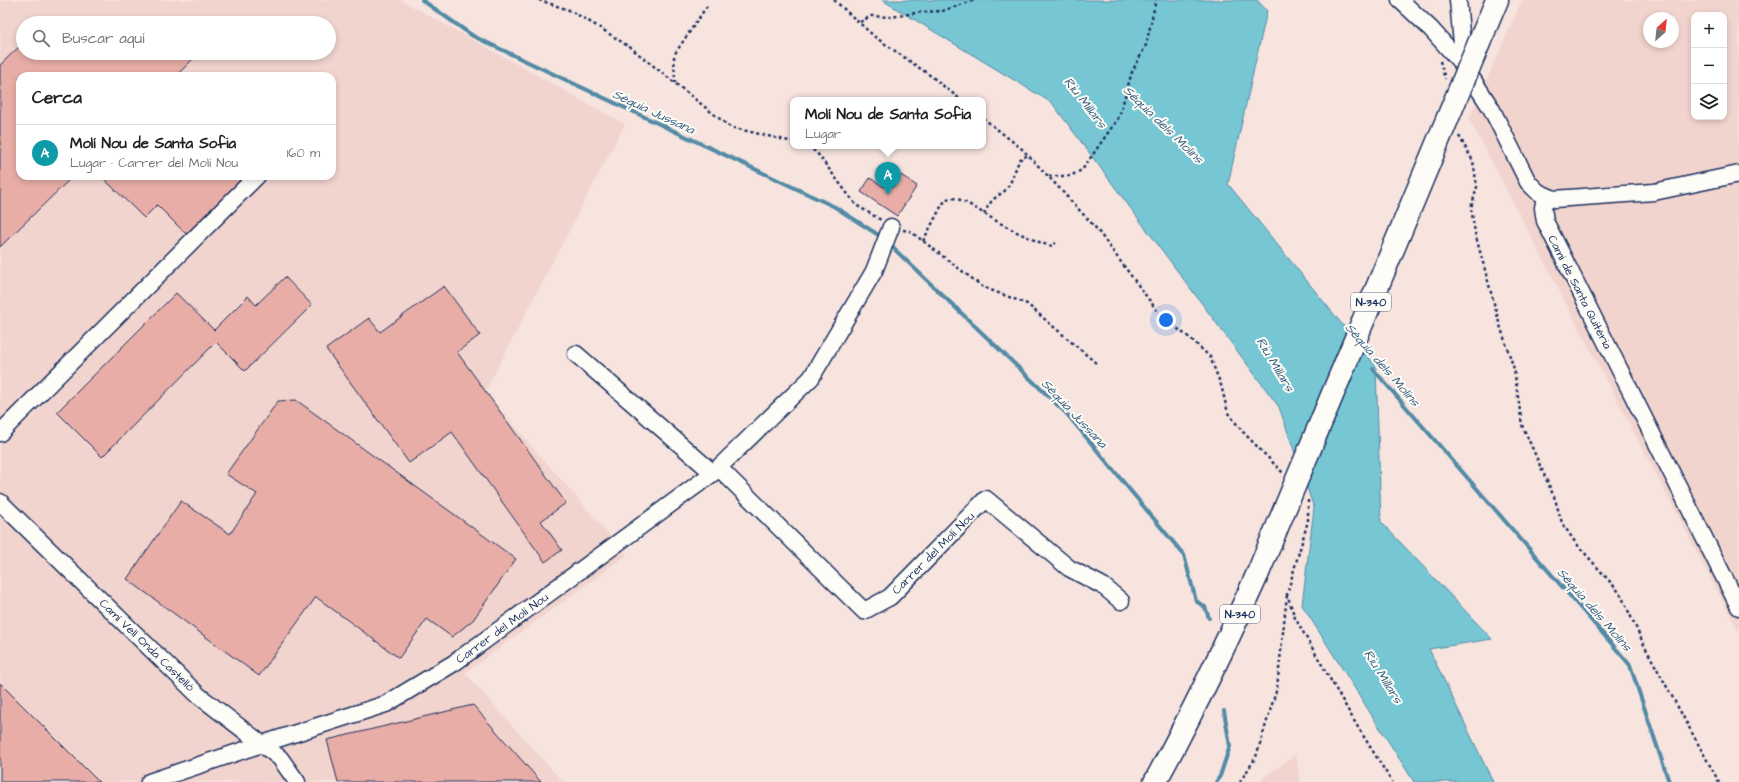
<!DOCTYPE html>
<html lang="es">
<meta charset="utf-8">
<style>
:root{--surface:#fff;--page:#f2f2f2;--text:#222;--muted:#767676;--line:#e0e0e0;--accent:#0b8043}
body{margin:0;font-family:"Architects Daughter",sans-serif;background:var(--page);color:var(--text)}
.controls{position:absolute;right:12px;top:12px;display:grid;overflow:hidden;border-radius:8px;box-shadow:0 2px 6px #0003}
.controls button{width:36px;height:36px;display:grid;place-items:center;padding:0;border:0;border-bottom:1px solid var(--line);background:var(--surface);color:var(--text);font:20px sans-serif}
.compass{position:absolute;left:1643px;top:12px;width:36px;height:36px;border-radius:50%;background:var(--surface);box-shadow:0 2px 6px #0003;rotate:27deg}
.you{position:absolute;left:1166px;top:320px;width:14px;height:14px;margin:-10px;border:3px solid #fff;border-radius:50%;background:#1a73e8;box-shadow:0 0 0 6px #1a73e833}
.badge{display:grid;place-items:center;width:26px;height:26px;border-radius:50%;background:var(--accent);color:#fff;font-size:13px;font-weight:700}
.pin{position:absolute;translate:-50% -33px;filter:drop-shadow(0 1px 2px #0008)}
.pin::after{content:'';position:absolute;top:21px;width:14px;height:12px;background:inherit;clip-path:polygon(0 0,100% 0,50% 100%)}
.popup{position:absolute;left:790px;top:97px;width:196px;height:52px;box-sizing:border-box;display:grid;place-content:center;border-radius:8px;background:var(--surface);filter:drop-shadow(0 1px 3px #0005);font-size:13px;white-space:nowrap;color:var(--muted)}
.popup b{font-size:15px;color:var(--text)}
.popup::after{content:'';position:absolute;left:50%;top:100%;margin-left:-8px;border:8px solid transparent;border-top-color:var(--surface)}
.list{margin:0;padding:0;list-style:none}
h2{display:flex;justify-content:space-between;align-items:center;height:52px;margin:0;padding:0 16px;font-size:17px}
h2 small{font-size:13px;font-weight:400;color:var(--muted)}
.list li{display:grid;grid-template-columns:26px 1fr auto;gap:12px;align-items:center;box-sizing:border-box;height:56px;padding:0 16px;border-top:1px solid var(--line)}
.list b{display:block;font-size:15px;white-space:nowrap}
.list p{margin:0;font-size:13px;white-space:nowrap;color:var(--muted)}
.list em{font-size:13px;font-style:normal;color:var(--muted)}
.icon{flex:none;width:22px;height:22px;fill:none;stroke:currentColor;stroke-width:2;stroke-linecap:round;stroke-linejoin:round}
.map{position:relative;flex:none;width:1739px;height:782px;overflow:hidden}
.search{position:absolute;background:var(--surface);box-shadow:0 2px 6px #0003;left:16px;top:16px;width:320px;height:44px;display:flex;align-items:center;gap:10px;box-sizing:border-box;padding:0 14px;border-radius:22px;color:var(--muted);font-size:15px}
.panel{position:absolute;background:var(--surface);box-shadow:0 2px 6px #0003;left:16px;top:72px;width:320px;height:108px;border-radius:12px}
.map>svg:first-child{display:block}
</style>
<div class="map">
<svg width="1739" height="782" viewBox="0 0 1739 782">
<rect width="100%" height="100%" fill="#f7e4df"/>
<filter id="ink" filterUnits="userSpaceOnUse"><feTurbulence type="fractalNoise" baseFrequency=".025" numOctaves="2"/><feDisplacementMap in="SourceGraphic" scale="8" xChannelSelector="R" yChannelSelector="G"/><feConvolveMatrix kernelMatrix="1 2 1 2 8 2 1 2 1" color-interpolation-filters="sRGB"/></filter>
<g filter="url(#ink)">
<path fill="#f2d4ce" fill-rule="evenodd" d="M0 0H401L625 124 485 392 627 555 465 673 563 782H0ZM23 23H329V53H23ZM20 76H332V176H20Z
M1522 0H1739V632L1469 119ZM1694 15H1724V117H1694ZM1649 18H1673V42H1649Z
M1296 754 1300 782H1258Z"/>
<path fill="#77c6d4" stroke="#528aa5" d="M882 0H1257L1267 11 1228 184 1376 366 1381 522 1492 639 1429 649 1493 782H1414L1302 605 1314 508 1279 407 1052 103Z"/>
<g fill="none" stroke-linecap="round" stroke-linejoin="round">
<path stroke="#528aa5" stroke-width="4" d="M422 0 473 36 835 207 880 236
M890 245 1066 413 1184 555 1196 601 1205 607 1209 618
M1373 369 1630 665 1669 782
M1216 782 1220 776 1230 746 1224 711"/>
</g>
<path fill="#e8ada7" stroke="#1b2f5e" d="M23 43V53H199L176 76H20V176H73L0 247V65Z
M901 175 917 186 897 216 861 192 870 178 884 187 886 183 893 187Z
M101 176H244L186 234 157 205 144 218Z
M285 277 312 305 245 371 216 342 102 457 57 412 176 293 214 330 248 296 256 305Z
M444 286 480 335 457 352 566 503 541 521 562 550 545 562 452 432 409 463 326 349 369 318 380 332Z
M296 400 516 559 473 620 452 637 427 619 399 658 316 597 259 676 127 579 181 501 230 534 257 494 226 474 278 401Z
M0 683 99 782H0Z
M473 705 541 782H338L327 740Z"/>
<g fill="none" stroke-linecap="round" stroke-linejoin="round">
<defs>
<path id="minor" d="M1400 0 1431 29 1464 66 1491 108 1528 182 1538 192 1554 199 1654 192 1739 174
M1458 0 1464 66
M1545 196 1543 208 1545 221 1739 607
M576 354 713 473
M0 433 257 176
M719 468 864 611 890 597 986 499 1069 568 1103 586 1121 601
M0 502 198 695 280 758 297 782
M149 782 262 744 386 704 454 663 713 473 811 378 874 271 891 227"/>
<path id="highway" d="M1484 31 1497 0
M1155 782C1192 714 1226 644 1258 573"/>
</defs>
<use href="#minor" stroke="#1b2f5e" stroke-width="19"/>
<use href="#highway" stroke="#1b2f5e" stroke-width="25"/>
<path stroke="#1b2f5e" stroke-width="2.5" stroke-dasharray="3 3" stroke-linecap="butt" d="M539 0 569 10 597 26 631 48 730 127 793 142
M834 0 875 37 931 76 961 100
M860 22 871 16 891 17 922 12 942 11 975 0
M1440 61 1445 79
M675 83 674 55 707 6
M983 118 1022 149 1048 176 1095 227 1161 316 1191 339 1210 357 1221 385 1228 413 1243 432 1283 473
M1459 136 1473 161 1477 187 1471 208 1475 233 1499 322 1514 369 1522 425 1555 499 1562 523 1575 542 1620 593 1645 647 1719 782
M808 146 817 153 856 205 881 220
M1049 176H1070L1082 170 1119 117 1132 72 1146 45 1156 0
M984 214C987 208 990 202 995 198 999 194 1004 193 1007 188 1014 178 1015 166 1022 157L1028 156
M903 230 910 231 983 287 1027 304 1096 363
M923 241 942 205C945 201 947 198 952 198 962 198 979 211 988 216 1008 228 1029 239 1050 246L1056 243
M1308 500V521L1287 594 1295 618 1356 724 1392 782
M1240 782 1256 757 1277 688 1287 595"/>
<use href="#minor" stroke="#fdfcf7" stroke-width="16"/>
<use href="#highway" stroke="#fdfcf7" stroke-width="22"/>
<defs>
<path id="highway-bridge" d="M1258 573 1484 31"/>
</defs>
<use href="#highway-bridge" stroke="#1b2f5e" stroke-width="25" stroke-linecap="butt"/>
<use href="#highway-bridge" stroke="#fdfcf7" stroke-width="22"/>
</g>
</g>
<g text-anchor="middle" stroke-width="4" stroke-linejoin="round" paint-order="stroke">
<g fill="#fdfcf7" stroke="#5f6c8c" stroke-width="1">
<rect x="1351" y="293" width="40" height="18" rx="3"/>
<rect x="1220" y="605" width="40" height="18" rx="3"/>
</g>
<g font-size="11" font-weight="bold" fill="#1b2f5e">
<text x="1371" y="306">N-340</text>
<text x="1240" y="618">N-340</text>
</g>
<g font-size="12" fill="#1b2f5e" stroke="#fdfcf7">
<text transform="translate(1580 292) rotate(63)" y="4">Camí de Santa Quitèria</text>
<text transform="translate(933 553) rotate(-45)" y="4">Carrer del Molí Nou</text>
<text transform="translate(502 628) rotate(-36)" y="4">Carrer del Molí Nou</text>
<text transform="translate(147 645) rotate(44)" y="4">Camí Vell Onda Castelló</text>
</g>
<g font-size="13" font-style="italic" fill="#375c81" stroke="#fdfcf7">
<text transform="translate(1086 102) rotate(52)" y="5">Riu Millars</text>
<text transform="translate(654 111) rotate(25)" y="5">Séquia Jussana</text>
<text transform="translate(1164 124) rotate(44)" y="5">Séquia dels Molins</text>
<text transform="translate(1276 364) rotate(59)" y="5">Riu Millars</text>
<text transform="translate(1383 364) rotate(49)" y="5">Séquia dels Molins</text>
<text transform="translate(1075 413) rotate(47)" y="5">Séquia Jussana</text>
<text transform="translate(1595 609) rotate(49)" y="5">Séquia dels Molins</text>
<text transform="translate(1384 676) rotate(58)" y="5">Riu Millars</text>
</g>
</g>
</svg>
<div class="controls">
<button>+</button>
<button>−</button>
<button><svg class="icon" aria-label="layers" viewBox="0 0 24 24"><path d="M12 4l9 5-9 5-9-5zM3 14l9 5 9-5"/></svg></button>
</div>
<svg class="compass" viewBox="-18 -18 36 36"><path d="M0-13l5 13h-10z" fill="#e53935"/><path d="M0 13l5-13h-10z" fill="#767676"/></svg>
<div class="you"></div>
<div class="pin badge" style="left:888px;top:195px;background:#0f9aa8">A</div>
<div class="popup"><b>Molí Nou de Santa Sofia</b>Lugar</div>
<div class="search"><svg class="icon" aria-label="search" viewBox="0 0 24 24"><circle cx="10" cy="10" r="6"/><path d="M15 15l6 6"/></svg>Buscar aquí</div>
<section class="panel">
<h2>Cerca<small></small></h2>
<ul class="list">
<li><span class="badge" style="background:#0f9aa8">A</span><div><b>Molí Nou de Santa Sofia</b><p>Lugar · Carrer del Molí Nou</p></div><em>160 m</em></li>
</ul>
</section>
</div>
